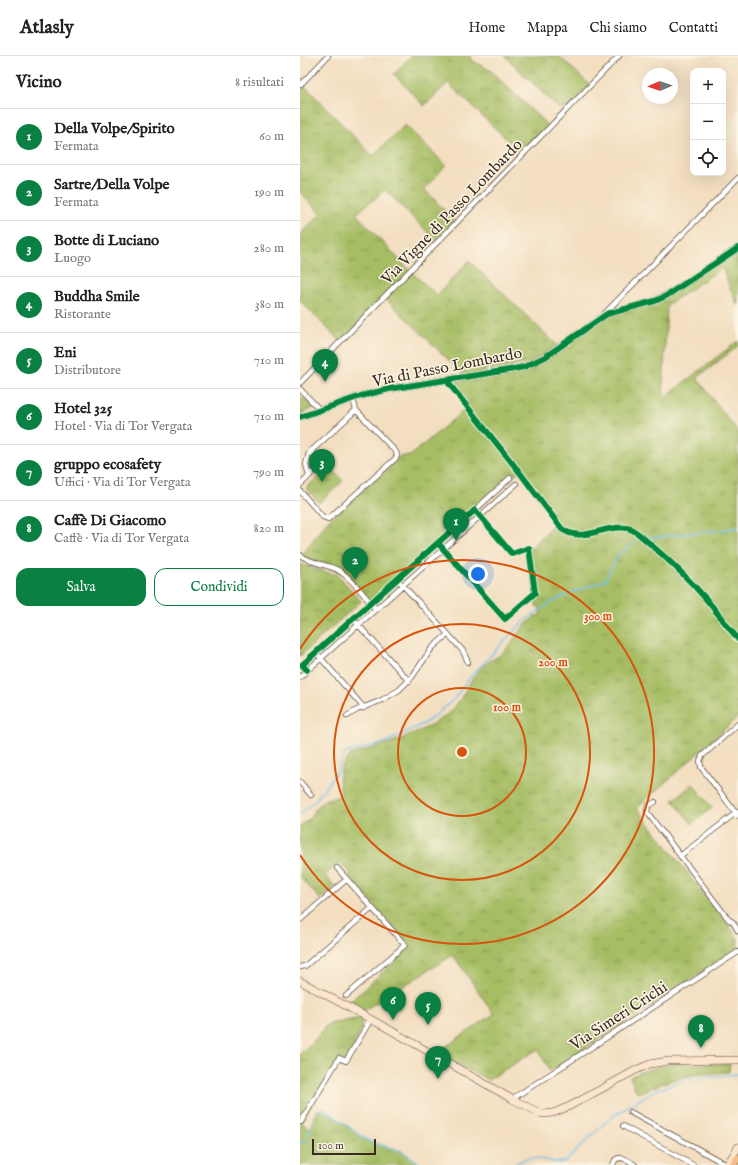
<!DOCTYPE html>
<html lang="it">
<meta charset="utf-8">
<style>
:root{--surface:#fff;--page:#f6f6f6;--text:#222;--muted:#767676;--line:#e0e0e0;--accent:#0b8043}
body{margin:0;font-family:"IM FELL English",serif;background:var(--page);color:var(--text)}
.controls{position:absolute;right:12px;top:12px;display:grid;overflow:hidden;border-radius:8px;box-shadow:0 4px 16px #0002}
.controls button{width:36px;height:36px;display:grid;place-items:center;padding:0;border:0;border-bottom:1px solid var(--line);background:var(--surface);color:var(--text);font:20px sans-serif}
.compass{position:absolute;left:342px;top:12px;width:36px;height:36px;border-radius:50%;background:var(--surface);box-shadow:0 4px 16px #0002;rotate:268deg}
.scale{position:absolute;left:12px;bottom:10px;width:64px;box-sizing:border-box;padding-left:4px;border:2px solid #3b2a1e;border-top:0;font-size:11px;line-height:14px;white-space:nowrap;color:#3b2a1e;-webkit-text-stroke:3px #fcf5e5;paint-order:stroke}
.you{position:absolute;left:178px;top:518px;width:14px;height:14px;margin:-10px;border:3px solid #fff;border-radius:50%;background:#1a73e8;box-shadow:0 0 0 6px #1a73e833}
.badge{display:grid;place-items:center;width:26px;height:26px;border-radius:50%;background:var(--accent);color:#fff;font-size:13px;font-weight:700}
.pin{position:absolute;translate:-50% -33px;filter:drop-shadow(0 1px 2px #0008)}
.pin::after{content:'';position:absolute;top:21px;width:14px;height:12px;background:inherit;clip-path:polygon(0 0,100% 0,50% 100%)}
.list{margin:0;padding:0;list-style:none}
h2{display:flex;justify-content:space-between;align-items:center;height:52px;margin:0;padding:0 16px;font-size:17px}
h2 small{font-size:13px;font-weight:400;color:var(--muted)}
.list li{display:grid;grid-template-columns:26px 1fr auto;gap:12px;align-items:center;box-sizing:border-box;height:56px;padding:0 16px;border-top:1px solid var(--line)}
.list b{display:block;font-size:15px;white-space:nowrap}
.list p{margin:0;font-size:13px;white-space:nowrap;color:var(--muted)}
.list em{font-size:13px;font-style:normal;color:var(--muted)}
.actions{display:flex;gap:8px;padding:12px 16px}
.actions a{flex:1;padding:9px 0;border:1px solid var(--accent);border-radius:12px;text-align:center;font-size:14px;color:var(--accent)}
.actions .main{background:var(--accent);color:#fff}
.icon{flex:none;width:22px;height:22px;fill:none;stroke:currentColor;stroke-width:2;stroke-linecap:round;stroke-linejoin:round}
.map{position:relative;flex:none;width:438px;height:1109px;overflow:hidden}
header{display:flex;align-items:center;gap:24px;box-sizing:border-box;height:56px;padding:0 20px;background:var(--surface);border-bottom:1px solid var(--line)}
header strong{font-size:19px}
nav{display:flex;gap:22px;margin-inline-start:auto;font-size:14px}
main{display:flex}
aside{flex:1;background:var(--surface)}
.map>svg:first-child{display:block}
</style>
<header>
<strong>Atlasly</strong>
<nav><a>Home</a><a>Mappa</a><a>Chi siamo</a><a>Contatti</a></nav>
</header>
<main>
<aside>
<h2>Vicino<small>8 risultati</small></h2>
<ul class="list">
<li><span class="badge">1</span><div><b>Della Volpe/Spirito</b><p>Fermata</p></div><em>60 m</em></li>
<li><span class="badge">2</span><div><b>Sartre/Della Volpe</b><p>Fermata</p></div><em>190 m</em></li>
<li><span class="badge">3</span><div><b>Botte di Luciano</b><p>Luogo</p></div><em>280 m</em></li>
<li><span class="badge">4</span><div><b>Buddha Smile</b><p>Ristorante</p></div><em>380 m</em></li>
<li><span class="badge">5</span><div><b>Eni</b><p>Distributore</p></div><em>710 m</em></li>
<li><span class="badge">6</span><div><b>Hotel 325</b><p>Hotel · Via di Tor Vergata</p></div><em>710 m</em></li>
<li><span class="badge">7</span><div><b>gruppo ecosafety</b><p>Uffici · Via di Tor Vergata</p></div><em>790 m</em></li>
<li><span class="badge">8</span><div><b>Caffè Di Giacomo</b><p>Caffè · Via di Tor Vergata</p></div><em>820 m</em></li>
</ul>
<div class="actions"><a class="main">Salva</a><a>Condividi</a></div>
</aside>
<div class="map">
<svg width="438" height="1109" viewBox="0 0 438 1109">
<defs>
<pattern id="grass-tufts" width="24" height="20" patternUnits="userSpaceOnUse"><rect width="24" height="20" fill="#a6bd63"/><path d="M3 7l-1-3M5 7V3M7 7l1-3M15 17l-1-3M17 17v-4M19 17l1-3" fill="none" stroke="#889a51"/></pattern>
</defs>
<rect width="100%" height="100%" fill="#fcf5e5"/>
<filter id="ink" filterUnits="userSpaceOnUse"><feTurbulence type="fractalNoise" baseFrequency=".025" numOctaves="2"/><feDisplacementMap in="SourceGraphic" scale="8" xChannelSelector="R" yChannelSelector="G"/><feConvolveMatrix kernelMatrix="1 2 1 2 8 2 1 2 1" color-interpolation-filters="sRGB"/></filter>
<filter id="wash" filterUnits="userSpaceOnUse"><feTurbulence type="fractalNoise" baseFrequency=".012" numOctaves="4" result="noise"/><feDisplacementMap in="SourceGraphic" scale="16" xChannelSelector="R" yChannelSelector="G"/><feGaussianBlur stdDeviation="0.9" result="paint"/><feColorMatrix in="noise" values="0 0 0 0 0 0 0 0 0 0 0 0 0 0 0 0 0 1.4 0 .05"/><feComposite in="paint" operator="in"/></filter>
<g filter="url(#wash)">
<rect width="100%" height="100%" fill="#f3dec0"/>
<path fill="url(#grass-tufts)" stroke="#707440" d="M111 0H173L170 3 191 15 250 72 223 99 148 27 124 50 94 18Z
M205 0H259L291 30 270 51 258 52Z
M2 27 73 100 105 69 146 109 124 133 155 165 136 185 85 134 56 158 110 215 137 239 169 205 257 289 229 307 192 314 189 311H187L186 316 164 319 84 241 41 286 0 245V178L21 158 0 136V29Z
M438 194V251L422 212 367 249 363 336 366 340 438 285V290L397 322 438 376V661L337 752 438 882V893L250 1015 238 993 188 1024 136 997 194 958 153 899 63 955 48 947 111 891 49 820 51 818 40 806 25 819 35 831 20 843 0 821V770L10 762 15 753 26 743 37 741 41 738C38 722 38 709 52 698 85 689 127 677 152 654 159 648 168 628 175 619 179 614 183 609 188 606 192 603 197 602 201 598 216 585 222 565 241 558L239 550 236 551 229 492 233 490 256 465 219 415 70 547 44 518 1 500 28 464 100 400H110L169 350 163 343 164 342 151 326 221 314 306 260 343 249Z
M0 340 14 350 13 352 0 358Z
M27 413 30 415 32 413 43 425 19 447 6 432Z
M0 508 8 511 38 519 61 545 0 600Z
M393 728 412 752 392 768 373 744Z
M61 962 62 973 46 1005 40 1002 1 1066 10 1073 14 1060 19 1053H24L65 1083 73 1087 102 1095 122 1109H0V998L13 986 25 971 29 968Z
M376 1008H430L429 1016 393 1019 373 1024 337 1037 330 1021C345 1013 359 1010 376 1008Z"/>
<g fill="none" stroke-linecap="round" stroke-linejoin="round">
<path stroke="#6ec0ea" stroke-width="1.5" d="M349 482 422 474 438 471
M0 758 15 745 36 717 45 697 84 687 123 668 134 661 154 643 161 633 171 620 223 566 252 546 273 536 304 525 308 519 318 499 336 485
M0 1087 6 1086 15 1058 18 1054 22 1053 33 1059 65 1083 73 1087 102 1095 122 1109
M214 1109C238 1093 244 1109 265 1106L310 1062 353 1035 386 1024 438 1018"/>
</g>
</g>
<g filter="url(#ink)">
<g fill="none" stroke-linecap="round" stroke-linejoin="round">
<defs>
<path id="street" d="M0 29 28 0
M305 257 438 122
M146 324 221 418
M0 327 319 0
M0 333 20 354
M9 420 6 408 9 397 56 354
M0 429C12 418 21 411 11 394
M0 435 23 461 28 463 95 403 97 400 96 396 56 354 53 343
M175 454 210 422
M0 499C12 508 26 508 38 514 53 523 65 541 76 553
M97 523 148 578 163 595 168 606
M53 563 109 625
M19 600 64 652
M7 614 2 609C59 557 117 505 175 454L212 498 229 492 235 537 205 563 138 487
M0 621 216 428
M47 660 57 654 82 644 99 634 112 621 132 592 148 578
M438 668 402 700 400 705 401 711 438 760
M0 726 11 739
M355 746 348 750 347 756 429 864 433 866 438 875
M380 800 437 756
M37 812 105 889 46 940
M0 864 47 823
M0 911 5 910 72 852
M212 1043 438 896
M330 1056 427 1109
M1 1066 39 1002 46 1005 71 963
M323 1070 393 1109
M313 1109 315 1104C322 1099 329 1105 335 1109"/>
<path id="secondary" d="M0 361 61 340 89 333 209 314 224 311 245 301 307 258 355 245 366 240 438 192
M0 925 85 971 212 1043 242 1058 253 1057 270 1050 336 1014 350 1008 368 1005 438 1004
M427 1109 438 1091"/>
<path id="primary" d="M433 1109 438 1102"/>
</defs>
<use href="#street" stroke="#574536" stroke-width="6"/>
<use href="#secondary" stroke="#574536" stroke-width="8"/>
<use href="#primary" stroke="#574536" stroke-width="8"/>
<use href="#street" stroke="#fff" stroke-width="4.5"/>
<use href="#secondary" stroke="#fbe5cf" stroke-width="7"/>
<use href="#primary" stroke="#f6be87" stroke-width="7"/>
<defs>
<path id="cycleway" d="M146 324 221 418 262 473C282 488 305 468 327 472 335 473 343 482 349 487 369 504 389 523 406 543 417 556 427 570 438 583
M0 361 61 340 89 333 209 314 224 311 245 301 307 258 355 245 366 240 438 192
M7 614 2 609C59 557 117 505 175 454L212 498 229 492 235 537 205 563 138 487"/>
</defs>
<use href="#cycleway" stroke="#fcf5e5" stroke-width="8"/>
<use href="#cycleway" stroke="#00873e" stroke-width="6"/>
</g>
</g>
<g fill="none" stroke="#d7540e" stroke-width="2">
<circle cx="162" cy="696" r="64"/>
<circle cx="162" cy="696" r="128"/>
<path d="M0 593A192 192 0 1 1 0 799"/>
</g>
<g text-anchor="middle" stroke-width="3" stroke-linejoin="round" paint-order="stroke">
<g font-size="16" fill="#3b2a1e" stroke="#fcf5e5">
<text transform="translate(151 155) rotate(-46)" y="6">Via Vigne di Passo Lombardo</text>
<text transform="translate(147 310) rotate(-11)" y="6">Via di Passo Lombardo</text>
<text transform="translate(318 959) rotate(-33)" y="6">Via Simeri Crichi</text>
</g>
</g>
<circle cx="162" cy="696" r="6" fill="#d7540e" stroke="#fcf5e5" stroke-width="2"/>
<g font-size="12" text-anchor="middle" font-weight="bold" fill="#d7540e" stroke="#fcf5e5" stroke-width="3" stroke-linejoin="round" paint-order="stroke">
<text x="298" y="564">300 m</text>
<text x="253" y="610">200 m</text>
<text x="207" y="655">100 m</text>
</g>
</svg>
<div class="controls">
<button>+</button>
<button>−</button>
<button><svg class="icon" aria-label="locate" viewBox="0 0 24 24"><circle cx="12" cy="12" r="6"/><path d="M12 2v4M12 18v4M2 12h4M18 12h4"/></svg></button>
</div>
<svg class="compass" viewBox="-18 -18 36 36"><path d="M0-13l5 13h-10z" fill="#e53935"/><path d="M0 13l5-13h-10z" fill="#767676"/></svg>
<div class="scale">100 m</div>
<div class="you"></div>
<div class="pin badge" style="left:156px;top:485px">1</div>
<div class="pin badge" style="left:55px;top:524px">2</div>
<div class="pin badge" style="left:22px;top:426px">3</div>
<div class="pin badge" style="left:25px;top:326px">4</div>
<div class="pin badge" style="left:128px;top:969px">5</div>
<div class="pin badge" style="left:93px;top:964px">6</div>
<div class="pin badge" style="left:138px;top:1023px">7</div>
<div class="pin badge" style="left:401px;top:992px">8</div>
</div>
</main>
